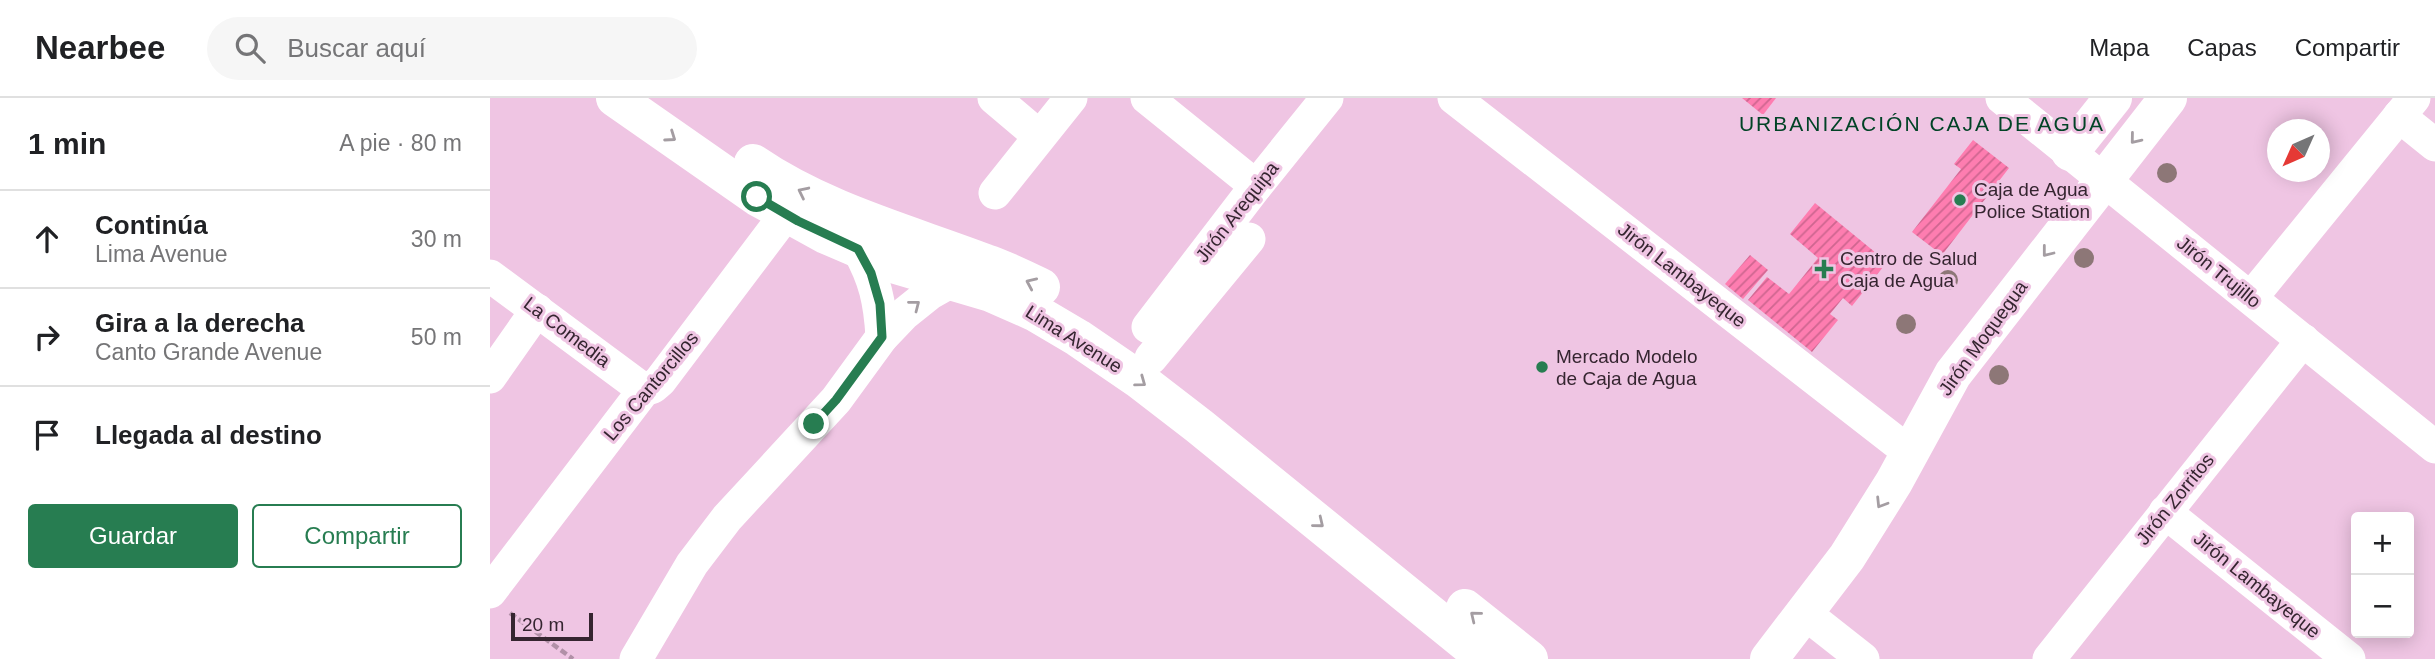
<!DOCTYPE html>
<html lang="es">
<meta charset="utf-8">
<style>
:root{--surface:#fff;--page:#f6f6f6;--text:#202124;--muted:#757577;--line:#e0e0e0;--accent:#277d51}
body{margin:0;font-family:Arial,sans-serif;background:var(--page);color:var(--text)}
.controls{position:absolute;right:21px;bottom:21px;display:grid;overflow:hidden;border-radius:7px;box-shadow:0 4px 18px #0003}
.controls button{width:63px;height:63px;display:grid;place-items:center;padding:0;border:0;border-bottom:2px solid var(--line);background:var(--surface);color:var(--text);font:35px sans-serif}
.compass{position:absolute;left:1777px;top:21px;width:63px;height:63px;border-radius:50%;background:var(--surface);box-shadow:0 4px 18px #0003;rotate:225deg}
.scale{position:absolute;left:21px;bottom:18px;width:82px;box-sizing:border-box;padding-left:7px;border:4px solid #352530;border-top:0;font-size:19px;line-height:24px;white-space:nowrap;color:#352530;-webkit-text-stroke:5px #efc5e3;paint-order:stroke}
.stop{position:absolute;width:21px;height:21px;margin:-16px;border:5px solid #277d51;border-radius:50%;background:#fff}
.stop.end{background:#277d51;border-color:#fff;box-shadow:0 2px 7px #0008}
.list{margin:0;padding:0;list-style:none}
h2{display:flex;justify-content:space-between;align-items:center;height:91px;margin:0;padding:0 28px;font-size:30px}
h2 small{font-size:23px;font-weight:400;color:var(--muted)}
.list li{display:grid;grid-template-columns:46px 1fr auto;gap:21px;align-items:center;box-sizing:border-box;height:98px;padding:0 28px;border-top:2px solid var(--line)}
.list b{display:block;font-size:26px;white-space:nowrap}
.list p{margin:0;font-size:23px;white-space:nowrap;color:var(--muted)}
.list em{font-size:23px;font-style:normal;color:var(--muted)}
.actions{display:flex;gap:14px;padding:21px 28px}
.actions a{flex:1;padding:16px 0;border:2px solid var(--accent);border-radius:7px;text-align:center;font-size:24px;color:var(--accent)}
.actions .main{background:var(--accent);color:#fff}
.icon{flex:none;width:38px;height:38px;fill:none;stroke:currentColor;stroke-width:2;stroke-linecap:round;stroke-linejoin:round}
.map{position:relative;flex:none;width:1945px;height:561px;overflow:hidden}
header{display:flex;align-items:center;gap:42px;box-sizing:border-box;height:98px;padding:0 35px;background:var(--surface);border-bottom:2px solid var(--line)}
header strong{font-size:33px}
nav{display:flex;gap:38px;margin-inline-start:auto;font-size:24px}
.search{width:490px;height:63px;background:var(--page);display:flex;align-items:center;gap:18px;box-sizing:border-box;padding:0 24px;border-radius:38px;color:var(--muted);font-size:26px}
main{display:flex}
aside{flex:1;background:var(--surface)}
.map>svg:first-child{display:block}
</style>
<header>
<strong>Nearbee</strong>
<div class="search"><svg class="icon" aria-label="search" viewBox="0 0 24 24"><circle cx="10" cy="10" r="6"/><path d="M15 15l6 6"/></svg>Buscar aquí</div>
<nav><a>Mapa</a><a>Capas</a><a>Compartir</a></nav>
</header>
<main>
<aside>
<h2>1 min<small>A pie · 80 m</small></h2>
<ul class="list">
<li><svg class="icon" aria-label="ahead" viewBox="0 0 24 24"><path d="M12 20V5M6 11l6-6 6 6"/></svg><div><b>Continúa</b><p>Lima Avenue</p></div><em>30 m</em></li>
<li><svg class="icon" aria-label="right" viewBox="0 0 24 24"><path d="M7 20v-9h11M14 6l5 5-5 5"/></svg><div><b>Gira a la derecha</b><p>Canto Grande Avenue</p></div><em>50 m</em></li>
<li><svg class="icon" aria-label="arrive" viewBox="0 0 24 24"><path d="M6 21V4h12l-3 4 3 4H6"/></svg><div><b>Llegada al destino</b></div></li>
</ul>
<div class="actions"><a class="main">Guardar</a><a>Compartir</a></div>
</aside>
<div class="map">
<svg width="1945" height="561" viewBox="0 0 1945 561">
<defs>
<pattern id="building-hatch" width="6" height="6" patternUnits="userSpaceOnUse" patternTransform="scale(1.75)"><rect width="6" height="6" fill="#fe7db0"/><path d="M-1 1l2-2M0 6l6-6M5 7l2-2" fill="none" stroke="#ce6690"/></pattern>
</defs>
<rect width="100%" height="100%" fill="#efc5e3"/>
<g fill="url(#building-hatch)">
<polygon points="1252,0 1286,0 1273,17"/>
<polygon points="1483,42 1519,70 1452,157 1422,134 1471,71 1464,66"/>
<polygon points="1325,105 1397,164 1362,208 1353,200 1340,216 1348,222 1322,254 1258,202 1277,179 1299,196 1328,160 1300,136"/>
<polygon points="1260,157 1278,172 1253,201 1235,186"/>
</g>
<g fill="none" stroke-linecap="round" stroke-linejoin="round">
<polyline stroke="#b190a7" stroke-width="4.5" stroke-dasharray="7 3.5" stroke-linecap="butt" points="20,515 83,561"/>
<g stroke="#fff" stroke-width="33">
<polyline points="504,0 549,38"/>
<polyline points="657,0 766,88"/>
<polyline points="964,0 1419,354"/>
<polyline points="1512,0 1945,349"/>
<polyline points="1909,18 1945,47"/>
<polyline points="505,95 581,0"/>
<path d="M 371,138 L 368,151 C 385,181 390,204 392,239"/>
<polyline points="0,178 154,292"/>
<polyline points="1761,200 1924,0"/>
<polyline points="658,229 766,88 837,0"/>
<polyline points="661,260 759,141"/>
<polyline points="0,279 47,212"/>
<polyline points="1675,414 1859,561"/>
<polyline points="0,494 154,292 163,289 170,283 296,116"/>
<polyline points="1326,524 1373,561"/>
<polyline points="146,561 202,466 237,420 346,302 392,239 414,216 439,196 462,183"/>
<polyline points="1559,561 1813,242"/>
</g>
<g stroke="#fff" stroke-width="38">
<polyline points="125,0 267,99 336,137 406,167 501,195 544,214 588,240 648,281 709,328 996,561"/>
<polyline points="1580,54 1623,0"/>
<path d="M 263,65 C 333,113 417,135 496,165 C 515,171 533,181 551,189"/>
<polyline points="975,510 1039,561"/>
<polyline points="1279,561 1357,459 1404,384 1463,276 1678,0"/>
</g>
</g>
<g fill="#8d7777">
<circle cx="1677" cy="75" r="10"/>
<circle cx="1594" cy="160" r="10"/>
<circle cx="1458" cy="182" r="10"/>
<circle cx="1416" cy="226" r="10"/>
<circle cx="1509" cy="277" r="10"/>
</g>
<defs><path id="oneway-chevron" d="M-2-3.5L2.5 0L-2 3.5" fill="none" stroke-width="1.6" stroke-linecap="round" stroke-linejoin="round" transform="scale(1.75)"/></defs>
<g stroke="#a49da2">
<use href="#oneway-chevron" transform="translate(181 39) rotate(35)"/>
<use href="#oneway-chevron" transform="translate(1645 41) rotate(129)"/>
<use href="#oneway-chevron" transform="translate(313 94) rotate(-154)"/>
<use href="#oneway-chevron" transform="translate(1557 154) rotate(128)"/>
<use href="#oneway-chevron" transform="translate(541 185) rotate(-156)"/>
<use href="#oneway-chevron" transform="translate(425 207) rotate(-38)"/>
<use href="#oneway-chevron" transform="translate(651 284) rotate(36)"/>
<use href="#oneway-chevron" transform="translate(1391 405) rotate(122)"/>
<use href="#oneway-chevron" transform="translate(829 425) rotate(39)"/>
<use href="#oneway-chevron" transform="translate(985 518) rotate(-141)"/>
</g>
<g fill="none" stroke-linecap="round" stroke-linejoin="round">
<polyline stroke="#277d51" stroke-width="9" points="267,99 308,123 368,151 381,175 390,206 392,239 346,302 324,326"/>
</g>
<g fill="#277d51" stroke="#efc5e3" stroke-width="2.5">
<circle cx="1470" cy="102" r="7"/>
<path d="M1330.5 160.5h7v7h7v7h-7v7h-7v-7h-7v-7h7z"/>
<circle cx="1052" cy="269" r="7"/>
</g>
<g text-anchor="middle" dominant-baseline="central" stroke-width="6" stroke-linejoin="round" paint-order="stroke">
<g font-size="19" fill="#352530" stroke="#efc5e3" text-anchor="start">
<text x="1484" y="91">Caja de Agua<tspan x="1484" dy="22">Police Station</tspan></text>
<text x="1350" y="160">Centro de Salud<tspan x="1350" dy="22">Caja de Agua</tspan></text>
<text x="1066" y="258">Mercado Modelo<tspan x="1066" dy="22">de Caja de Agua</tspan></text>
</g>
<g font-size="19" fill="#352530" stroke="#efc5e3">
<text transform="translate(747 114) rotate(-52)">Jirón Arequipa</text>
<text transform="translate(1729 174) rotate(39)">Jirón Trujillo</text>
<text transform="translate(1192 177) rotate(38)">Jirón Lambayeque</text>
<text transform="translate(77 234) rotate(37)">La Comedia</text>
<text transform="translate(1493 240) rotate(-54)">Jirón Moquegua</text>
<text transform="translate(584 241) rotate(32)">Lima Avenue</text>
<text transform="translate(161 288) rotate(-50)">Los Cantorcillos</text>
<text transform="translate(1685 401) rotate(-51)">Jirón Zorritos</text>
<text transform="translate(1767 487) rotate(39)">Jirón Lambayeque</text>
</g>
<g font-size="21" letter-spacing="2" fill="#014326" stroke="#efc5e3">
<text x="1432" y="25">URBANIZACIÓN CAJA DE AGUA</text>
</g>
</g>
</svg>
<div class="controls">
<button>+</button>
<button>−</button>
</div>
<svg class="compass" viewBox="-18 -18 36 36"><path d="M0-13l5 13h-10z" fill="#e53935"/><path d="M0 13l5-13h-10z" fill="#757577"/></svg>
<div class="scale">20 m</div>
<div class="stop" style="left:267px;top:99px"></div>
<div class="stop end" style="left:324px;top:326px"></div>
</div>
</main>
